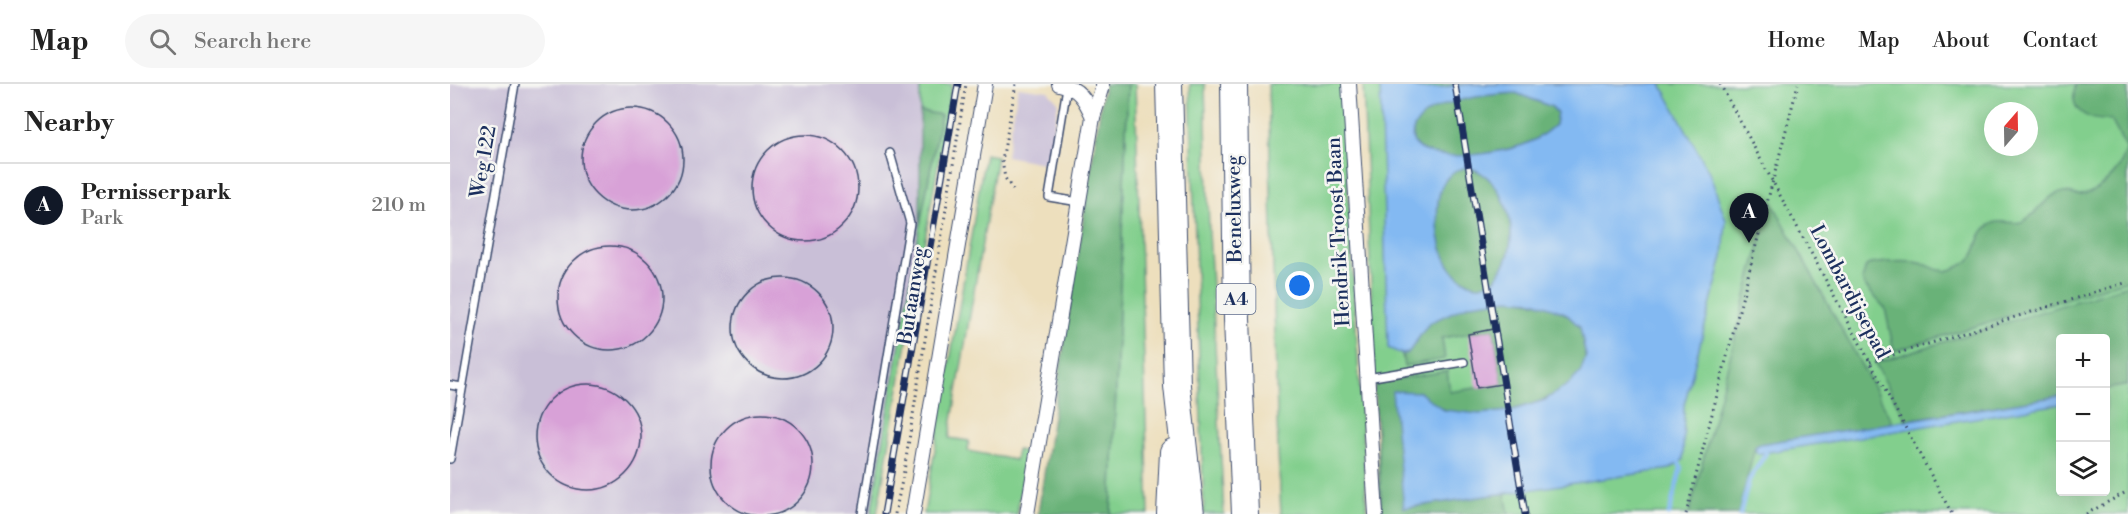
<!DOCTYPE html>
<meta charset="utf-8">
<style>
:root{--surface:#fff;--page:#f6f6f6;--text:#222;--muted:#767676;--line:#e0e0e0;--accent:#111827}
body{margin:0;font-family:"Libre Bodoni",serif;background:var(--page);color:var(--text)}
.controls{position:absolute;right:18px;bottom:18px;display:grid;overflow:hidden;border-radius:6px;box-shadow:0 6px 24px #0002}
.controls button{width:54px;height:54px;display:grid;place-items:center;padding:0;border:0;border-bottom:2px solid var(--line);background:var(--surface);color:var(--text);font:30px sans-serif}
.compass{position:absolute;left:1534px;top:18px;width:54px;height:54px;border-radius:50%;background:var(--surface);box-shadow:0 6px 24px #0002;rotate:20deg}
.you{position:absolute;left:850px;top:202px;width:21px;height:21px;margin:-15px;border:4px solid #fff;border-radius:50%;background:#1a73e8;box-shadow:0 0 0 9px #1a73e833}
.badge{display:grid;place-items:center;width:39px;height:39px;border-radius:50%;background:var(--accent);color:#fff;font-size:20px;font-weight:700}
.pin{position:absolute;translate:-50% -50px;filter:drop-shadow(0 2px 3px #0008)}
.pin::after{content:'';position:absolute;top:32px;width:21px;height:18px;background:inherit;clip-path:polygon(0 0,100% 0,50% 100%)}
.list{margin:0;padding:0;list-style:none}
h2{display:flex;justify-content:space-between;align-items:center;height:78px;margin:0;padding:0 24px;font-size:26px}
h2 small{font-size:20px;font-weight:400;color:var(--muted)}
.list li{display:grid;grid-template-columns:39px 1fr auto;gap:18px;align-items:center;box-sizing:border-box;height:84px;padding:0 24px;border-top:2px solid var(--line)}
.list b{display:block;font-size:22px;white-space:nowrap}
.list p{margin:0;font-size:20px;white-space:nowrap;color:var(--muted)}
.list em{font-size:20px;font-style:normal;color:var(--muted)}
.icon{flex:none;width:33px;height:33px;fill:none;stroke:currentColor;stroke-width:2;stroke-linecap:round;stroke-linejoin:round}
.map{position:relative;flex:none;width:1678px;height:430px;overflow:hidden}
header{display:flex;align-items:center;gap:36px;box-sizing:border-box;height:84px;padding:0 30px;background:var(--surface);border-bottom:2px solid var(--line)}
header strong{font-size:28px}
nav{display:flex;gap:33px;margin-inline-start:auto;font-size:21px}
.search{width:420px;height:54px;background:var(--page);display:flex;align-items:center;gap:15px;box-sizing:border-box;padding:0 21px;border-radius:33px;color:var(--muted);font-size:22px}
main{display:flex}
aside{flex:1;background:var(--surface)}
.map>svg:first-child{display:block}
</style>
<header>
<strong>Map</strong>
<div class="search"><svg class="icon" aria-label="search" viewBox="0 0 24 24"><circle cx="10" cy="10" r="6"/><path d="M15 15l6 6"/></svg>Search here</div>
<nav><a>Home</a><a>Map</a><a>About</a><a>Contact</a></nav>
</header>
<main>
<aside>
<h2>Nearby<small></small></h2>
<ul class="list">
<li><span class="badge">A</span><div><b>Pernisserpark</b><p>Park</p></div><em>210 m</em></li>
</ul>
</aside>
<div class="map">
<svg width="1678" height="430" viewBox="0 0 1678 430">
<rect width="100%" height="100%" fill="#f6f6f2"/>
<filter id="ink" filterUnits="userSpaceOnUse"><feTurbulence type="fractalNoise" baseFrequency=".0167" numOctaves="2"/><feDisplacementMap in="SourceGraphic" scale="12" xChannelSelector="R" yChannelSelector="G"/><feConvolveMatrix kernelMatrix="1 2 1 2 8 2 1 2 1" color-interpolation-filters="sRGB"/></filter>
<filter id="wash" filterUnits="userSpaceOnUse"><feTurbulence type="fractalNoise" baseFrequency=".008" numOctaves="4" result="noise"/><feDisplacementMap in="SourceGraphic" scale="24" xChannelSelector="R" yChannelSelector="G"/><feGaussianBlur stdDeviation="1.35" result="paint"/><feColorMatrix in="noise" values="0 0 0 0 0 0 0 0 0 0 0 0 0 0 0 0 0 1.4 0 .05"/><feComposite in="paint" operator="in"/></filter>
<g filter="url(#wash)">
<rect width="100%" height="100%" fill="#eddfbd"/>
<g fill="#c9bfd7">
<polygon points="0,0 470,0 470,140 421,430 0,430"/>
<polygon points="568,3 598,7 608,18 598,80 556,72"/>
</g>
<g fill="#82cf8d" stroke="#4e7f76" stroke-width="1.5" fill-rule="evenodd">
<polygon points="470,0 502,0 427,430 421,430 470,140 491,31 470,27"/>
<polygon points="678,0 685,0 699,430 661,430"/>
<polygon points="740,0 755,0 759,147 774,430 754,430"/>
<polygon points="818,0 892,0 917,430 831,430 828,367"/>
<path d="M 913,0 L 1678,0 L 1678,430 L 930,430 ZM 1543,27 L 1579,27 L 1579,63 L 1543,63 ZM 1610,255 L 1656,255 L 1656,408 L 1610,408 Z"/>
<polygon points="535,70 547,72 499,354 519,357 518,367 565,376 567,366 577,368 567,430 474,430"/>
</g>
<g fill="#69b278" stroke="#42706b" stroke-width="1.5">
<polygon points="654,0 678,0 661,430 588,430"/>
<path d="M 1626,0 L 1678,0 L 1678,196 L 1444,267 L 1435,224 L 1414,201 L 1412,196 L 1416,182 L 1420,180 C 1435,178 1455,176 1470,179 C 1480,181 1489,189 1500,186 C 1537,175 1520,154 1540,141 C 1550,134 1560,141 1571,138 C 1585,133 1593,116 1606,110 C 1614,106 1621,111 1629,111 C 1642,112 1662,94 1669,83 C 1672,78 1674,72 1677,66 L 1661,36 C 1637,37 1617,27 1626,0 Z"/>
<path d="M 1066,9 L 1102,23 L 1107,29 L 1105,41 C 1097,48 1088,55 1078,59 C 1055,69 984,81 966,61 C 961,56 962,50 964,44 C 977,15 1038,10 1066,9 Z"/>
<polygon points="470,27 491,31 470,140"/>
<path d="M 1017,83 C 1056,91 1073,153 1052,185 C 1050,188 1047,194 1044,196 C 1040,199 1031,201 1026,202 C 1016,198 1006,192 1000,183 C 987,165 981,112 997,94 C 1002,87 1010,85 1017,83 Z"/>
<polygon points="1321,116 1443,339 1310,360 1305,363 1288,430 1239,430"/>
<polygon points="1678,201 1678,301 1656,305 1656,255 1610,255 1610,312 1456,336 1425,279"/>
<path d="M 1058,215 C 1082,217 1103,219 1122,235 C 1125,238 1129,241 1131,245 C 1132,249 1133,254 1133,259 C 1136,269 1137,279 1130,289 C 1107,322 1032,338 995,326 C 986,323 976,314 969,308 L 954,424 L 1055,409 L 1059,430 L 932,430 L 924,304 L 930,298 L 997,287 L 1000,308 L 1052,300 L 1043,245 L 992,254 L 995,275 L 954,282 L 952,270 L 958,269 L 979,239 L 1020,220 Z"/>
</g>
<g fill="#83b9f2" stroke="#4f74a8" stroke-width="1.5" fill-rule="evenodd">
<path d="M 930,0 L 959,0 L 965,4 L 975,5 L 1020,0 L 1211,0 L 1259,88 L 1276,136 L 1273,173 L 1234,321 L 1233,376 L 1220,385 L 954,424 L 942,307 L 969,308 L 994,326 L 1029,330 L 1060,327 L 1095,316 L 1120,299 L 1130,289 L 1136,273 L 1130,243 L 1115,229 L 1084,217 L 1058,215 L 1020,220 L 979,239 L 958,269 L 952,270 L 938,264 ZM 1066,9 L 1102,23 L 1107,29 L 1105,41 C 1097,48 1088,55 1078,59 C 1055,69 984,81 966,61 C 961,56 962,49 964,44 C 977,16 1038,10 1066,9 ZM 1017,83 C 1056,91 1073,153 1052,185 C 1050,188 1047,194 1044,196 C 1040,199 1031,201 1026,202 C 1016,198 1006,192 1000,183 C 987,165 981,112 997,94 C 1002,87 1010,85 1017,83 Z"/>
<polygon points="1610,312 1610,320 1307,370 1305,363 1310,360"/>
</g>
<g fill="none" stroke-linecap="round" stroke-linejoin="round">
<g stroke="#83b9f2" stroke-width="4.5">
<polyline points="1219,430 1231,384 1229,379"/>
<polyline points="1290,430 1299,396 1316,369"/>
</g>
</g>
<g id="blocks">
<g fill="#d8a1d7">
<circle cx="182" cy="75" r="51"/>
<circle cx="355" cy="104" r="53"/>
<circle cx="160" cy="214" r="52"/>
<circle cx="333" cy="244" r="50"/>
<polygon points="1043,245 1052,300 1027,304 1018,250"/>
<circle cx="138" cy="353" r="53"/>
<circle cx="312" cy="381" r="51"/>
</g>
</g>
</g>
<g filter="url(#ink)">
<use href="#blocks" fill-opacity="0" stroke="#3a496c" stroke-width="1.5"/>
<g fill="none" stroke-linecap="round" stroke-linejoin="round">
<defs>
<g id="lane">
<polyline points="617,3 599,113 629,118"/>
<polyline points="917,294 1014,278"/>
<polyline points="0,301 12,303"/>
<polyline points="0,375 65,0"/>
<polyline points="412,430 460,139 440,69"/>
</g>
<g id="street">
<path d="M 609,0 C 629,4 635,15 643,33"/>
<polyline points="899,0 926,430"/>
<polyline points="463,430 535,0"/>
<polyline points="577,430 643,33 652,5 652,0"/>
</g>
<g id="highway">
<polyline points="719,0 727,302 741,430"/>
<polyline points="784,0 787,235 795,430"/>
<polyline points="720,430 723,368"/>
</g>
</defs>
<use href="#lane" stroke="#3a496c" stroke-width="10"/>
<use href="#street" stroke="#3a496c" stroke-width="16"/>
<use href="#highway" stroke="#3a496c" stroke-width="28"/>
<g stroke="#3a496c" stroke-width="3" stroke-dasharray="1.5 4.5" stroke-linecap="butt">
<polyline points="1270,0 1502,430"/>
<polyline points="563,106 555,94 552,77 566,0"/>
<polyline points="1420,278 1678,198"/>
<polyline points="445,430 454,387 516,0"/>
<polyline points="1236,430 1348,0"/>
<polyline points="1636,430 1678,407"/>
</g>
<use href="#lane" stroke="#fff" stroke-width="7"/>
<use href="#street" stroke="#fff" stroke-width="14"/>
<use href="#highway" stroke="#fff" stroke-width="26"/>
<defs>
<g id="rail">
<polyline points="1005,0 1075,430"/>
<polyline points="434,430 508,0"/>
</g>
</defs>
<use href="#rail" stroke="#1b2f5e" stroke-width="7"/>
<use href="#rail" stroke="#f6f6f2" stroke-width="4.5" stroke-dasharray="14" stroke-linecap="butt"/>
</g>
</g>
<g text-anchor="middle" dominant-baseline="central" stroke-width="5" stroke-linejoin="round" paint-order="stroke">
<rect fill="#f6f6f2" stroke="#5d6b8a" stroke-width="1.5" x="766.5" y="200" width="39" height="30" rx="4.5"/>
<g font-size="18" font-weight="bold" fill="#1b2f5e">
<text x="786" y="215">A4</text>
</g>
<g font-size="20" fill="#1b2f5e" stroke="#f6f6f2">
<text transform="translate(34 78) rotate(-80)">Weg 122</text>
<text transform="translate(785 125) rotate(-91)">Beneluxweg</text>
<text transform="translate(889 148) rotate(-93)">Hendrik Troost Baan</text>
<text transform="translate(1399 208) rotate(62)">Lombardijsepad</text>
<text transform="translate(463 212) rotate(-81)">Butaanweg</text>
</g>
</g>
</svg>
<div class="controls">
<button>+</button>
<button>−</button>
<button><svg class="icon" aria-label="layers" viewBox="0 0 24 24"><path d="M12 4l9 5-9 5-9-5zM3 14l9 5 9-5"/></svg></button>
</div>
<svg class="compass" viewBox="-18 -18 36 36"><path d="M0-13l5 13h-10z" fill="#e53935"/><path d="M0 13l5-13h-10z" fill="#767676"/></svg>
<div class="you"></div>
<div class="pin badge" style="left:1299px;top:159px">A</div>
</div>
</main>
